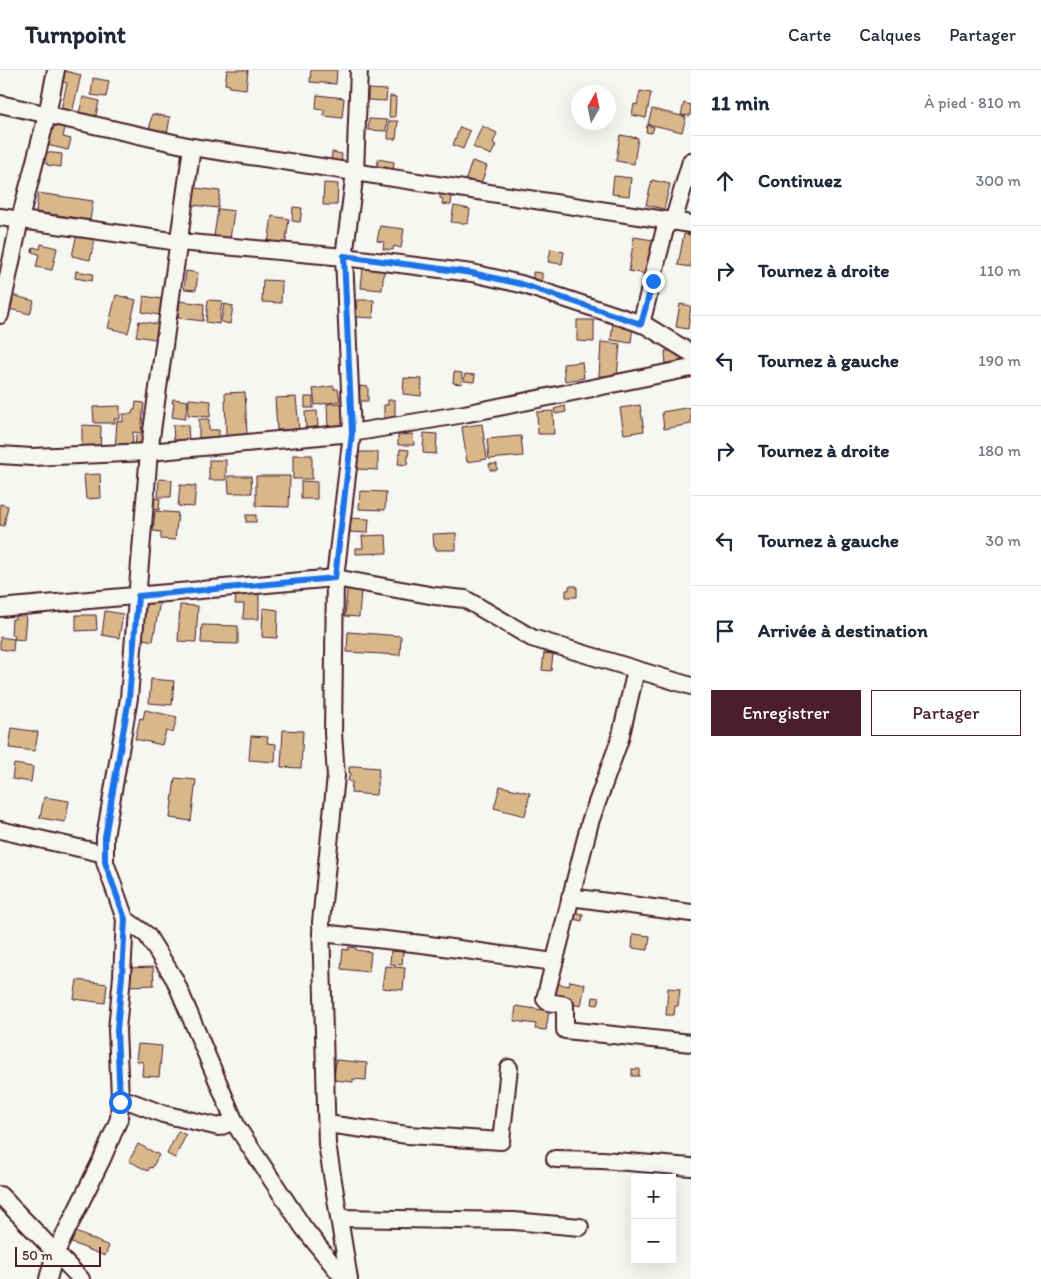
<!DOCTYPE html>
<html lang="fr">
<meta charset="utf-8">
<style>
:root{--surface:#fff;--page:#f2f2f3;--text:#1f2937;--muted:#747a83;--line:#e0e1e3;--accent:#4a1f2b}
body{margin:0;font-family:Itim,sans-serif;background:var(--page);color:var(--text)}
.controls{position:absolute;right:15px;bottom:15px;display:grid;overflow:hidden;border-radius:0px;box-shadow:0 5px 20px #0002}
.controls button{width:45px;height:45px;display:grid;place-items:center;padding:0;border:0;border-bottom:1px solid var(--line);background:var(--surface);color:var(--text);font:25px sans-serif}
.compass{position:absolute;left:571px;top:15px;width:45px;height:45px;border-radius:50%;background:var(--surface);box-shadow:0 5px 20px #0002;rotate:9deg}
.scale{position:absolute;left:15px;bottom:12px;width:86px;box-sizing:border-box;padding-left:5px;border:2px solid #4a1f2b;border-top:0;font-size:14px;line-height:18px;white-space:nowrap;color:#4a1f2b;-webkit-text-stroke:4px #f6f6f2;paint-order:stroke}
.stop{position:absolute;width:15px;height:15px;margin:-11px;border:4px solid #1a73e8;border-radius:50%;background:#fff}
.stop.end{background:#1a73e8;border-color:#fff;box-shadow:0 1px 5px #0008}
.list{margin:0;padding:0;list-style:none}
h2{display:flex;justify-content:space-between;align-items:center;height:65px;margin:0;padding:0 20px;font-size:21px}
h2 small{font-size:16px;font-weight:400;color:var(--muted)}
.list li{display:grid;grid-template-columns:32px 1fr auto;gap:15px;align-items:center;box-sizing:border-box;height:90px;padding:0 20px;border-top:1px solid var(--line)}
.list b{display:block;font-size:19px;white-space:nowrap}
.list em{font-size:16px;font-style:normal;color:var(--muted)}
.actions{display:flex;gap:10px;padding:15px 20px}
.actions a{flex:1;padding:11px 0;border:1px solid var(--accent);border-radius:0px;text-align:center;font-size:18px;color:var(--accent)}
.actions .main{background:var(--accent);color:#fff}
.icon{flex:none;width:28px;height:28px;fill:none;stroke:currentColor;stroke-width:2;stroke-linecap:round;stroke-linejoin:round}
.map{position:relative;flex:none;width:691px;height:1209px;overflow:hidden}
header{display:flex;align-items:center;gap:30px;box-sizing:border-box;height:70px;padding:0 25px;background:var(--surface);border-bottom:1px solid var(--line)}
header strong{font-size:24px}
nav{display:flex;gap:28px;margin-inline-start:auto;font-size:18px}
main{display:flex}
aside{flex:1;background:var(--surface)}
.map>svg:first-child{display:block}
</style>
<header>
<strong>Turnpoint</strong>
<nav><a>Carte</a><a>Calques</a><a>Partager</a></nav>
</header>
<main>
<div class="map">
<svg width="691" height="1209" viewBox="0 0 691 1209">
<rect width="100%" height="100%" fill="#f6f6f2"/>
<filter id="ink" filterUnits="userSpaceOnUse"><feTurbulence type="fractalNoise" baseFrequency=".02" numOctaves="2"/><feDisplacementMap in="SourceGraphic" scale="10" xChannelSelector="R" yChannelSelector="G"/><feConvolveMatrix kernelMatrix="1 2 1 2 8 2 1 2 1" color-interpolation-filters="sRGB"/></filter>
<g filter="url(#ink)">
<g fill="#d8b88b" stroke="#4a1f2b">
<polygon points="227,0 248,0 246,19 229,17 230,15 225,14"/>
<polygon points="311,0 337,0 336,14 310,12"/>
<polygon points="65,1 81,5 72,43 61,40 67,13 62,12"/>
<polygon points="93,8 109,11 106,27 91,25"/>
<polygon points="368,19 387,20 386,31 368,30"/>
<polygon points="640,21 651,23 646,48 632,45 634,34 637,35"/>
<polygon points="317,25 344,28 342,48 324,46 324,40 316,39"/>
<polygon points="390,26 396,27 395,47 389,47"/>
<polygon points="83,27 99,31 95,50 78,47"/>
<polygon points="684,33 691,35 690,46 681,45"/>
<polygon points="652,39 686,47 682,62 648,54"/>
<polygon points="152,44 170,47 167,65 149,62"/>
<polygon points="369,49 387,50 386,61 368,60"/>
<polygon points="389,51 398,51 396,69 388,69"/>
<polygon points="52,55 65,58 63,67 71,69 68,80 47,75"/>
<polygon points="647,55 654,57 652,63 646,62"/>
<polygon points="482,56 497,63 493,73 496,75 491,85 473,77"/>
<polygon points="460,57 470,61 463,79 453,75"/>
<polygon points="620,65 638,68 634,94 616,91"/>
<polygon points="44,82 62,84 61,97 47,95 47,93 43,92"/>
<polygon points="332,82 342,84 341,95 331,93"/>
<polygon points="378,89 394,92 393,102 385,101 385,97 377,96"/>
<polygon points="472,91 487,96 481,114 466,109"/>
<polygon points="614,106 631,108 629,126 612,124"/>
<polygon points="652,110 670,114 664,139 646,135"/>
<polygon points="324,113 338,114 337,135 323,135"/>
<polygon points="195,118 220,121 218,138 193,135"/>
<polygon points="38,123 93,131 90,150 83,149 82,154 77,153 77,148 36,142"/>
<polygon points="440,124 452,125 451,135 442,134 443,129 440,128"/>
<polygon points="454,136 470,139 468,154 451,152"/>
<polygon points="293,137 302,138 300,152 292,151"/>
<polygon points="218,139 234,141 229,176 213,173"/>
<polygon points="272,146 289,149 285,177 268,174"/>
<polygon points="380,156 404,159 401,178 394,176 393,180 383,179 384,172 377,171"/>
<polygon points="77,164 95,168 90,190 72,186"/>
<polygon points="684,164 691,165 691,197 678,195"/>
<polygon points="634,167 653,170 647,204 629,201"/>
<polygon points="41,174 57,178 52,200 36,197 39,184 32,182 33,177 40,179"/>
<polygon points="551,179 564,182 562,194 548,192"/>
<polygon points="363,198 384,200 382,220 361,218"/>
<polygon points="76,201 93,204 92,211 75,208"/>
<polygon points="186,201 198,203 196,220 184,219"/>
<polygon points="533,202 542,203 542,211 533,211"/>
<polygon points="263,210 282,211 281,233 262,232"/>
<polygon points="8,224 34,231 30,244 5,238"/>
<polygon points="116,225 136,230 128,263 108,258"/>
<polygon points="144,226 167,230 165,246 142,242"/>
<polygon points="208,230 222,231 219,254 206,252"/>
<polygon points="357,230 374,230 373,248 356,247"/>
<polygon points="180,231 204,234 203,251 178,248"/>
<polygon points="224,234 233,236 230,254 221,252"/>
<polygon points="680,234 691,236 688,259 676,257"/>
<polygon points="577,250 594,250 594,272 577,271"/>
<polygon points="139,251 163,255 161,270 136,266"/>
<polygon points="613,253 633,255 631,273 611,270"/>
<polygon points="601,272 620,274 617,307 599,306"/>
<polygon points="684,280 685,296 666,297 665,281"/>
<polygon points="582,292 584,308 565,311 563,294"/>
<polygon points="454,302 462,303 462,314 453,313"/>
<polygon points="465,304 475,305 474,312 464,311"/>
<polygon points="404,308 422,309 421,326 403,324"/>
<polygon points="334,316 334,319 338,319 340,331 315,335 313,319"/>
<polygon points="360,316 368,317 368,331 359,331"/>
<polygon points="245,322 247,365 226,366 225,323"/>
<polygon points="296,327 299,359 277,360 275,328"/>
<rect x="305" y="327" width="8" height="11"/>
<polygon points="173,329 188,331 185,349 172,347 174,333 172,333"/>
<polygon points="189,329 211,331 210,347 188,345"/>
<polygon points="388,330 395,330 395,348 384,348 384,335 388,335"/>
<polygon points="136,332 144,333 141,363 133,362 132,380 115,379 117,351 123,352 123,344 132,344 133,340 135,340"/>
<polygon points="344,333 345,356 328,357 327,334"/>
<polygon points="640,335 644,361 624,364 620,338"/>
<polygon points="120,336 120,349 114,349 115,353 94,353 93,337"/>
<polygon points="565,336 566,342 556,344 554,339"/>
<polygon points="691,337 691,354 664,359 662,342"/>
<polygon points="317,341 318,357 306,358 305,342"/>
<polygon points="553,341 554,364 538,364 537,342"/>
<polygon points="199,349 209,349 209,360 219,360 219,370 202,370 202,368 199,368"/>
<polygon points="482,354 487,389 467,392 462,357"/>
<polygon points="82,355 101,356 100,382 82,381"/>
<polygon points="173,355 188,355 189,372 174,372"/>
<polygon points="424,363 437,364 436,384 423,383"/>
<polygon points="413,364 414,375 398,375 398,365"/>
<polygon points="136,365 150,366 149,380 135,379"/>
<polygon points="521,366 523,386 489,389 487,369"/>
<polygon points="400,379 409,380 407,395 398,394"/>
<polygon points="356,382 378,382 378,400 356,399"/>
<rect x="293" y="385" width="19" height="24"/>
<rect x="209" y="390" width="17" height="20"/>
<polygon points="489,394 497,394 497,400 490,400"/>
<polygon points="100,404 101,428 86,429 84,405"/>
<polygon points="228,406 251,406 252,423 229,423"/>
<polygon points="256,406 290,406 289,437 256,436"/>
<polygon points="159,409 172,410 171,427 158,427"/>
<polygon points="301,411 317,412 317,429 301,429"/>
<polygon points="180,415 196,416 194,437 178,436"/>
<polygon points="360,421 386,422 385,440 359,439"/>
<polygon points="153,428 160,429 159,440 152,439"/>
<polygon points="0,434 8,436 4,456 0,455"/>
<polygon points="155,441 178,443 175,470 161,469 161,462 153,461"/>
<rect x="246" y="445" width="10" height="7"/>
<polygon points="349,448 369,449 368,463 348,462"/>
<polygon points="456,463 456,480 436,480 436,477 434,477 433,464"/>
<polygon points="386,465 387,483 356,484 356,478 363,478 362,466"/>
<polygon points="569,516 577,516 577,527 566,527 566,520 569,520"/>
<polygon points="347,519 361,520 359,547 345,546"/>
<polygon points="236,524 259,524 259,549 243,549 244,534 235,534"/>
<polygon points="146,528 160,531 153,571 138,568"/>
<polygon points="180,535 198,536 196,572 178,571"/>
<polygon points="263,538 278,540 277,568 262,567"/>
<polygon points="105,541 123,544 119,568 102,565"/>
<polygon points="15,545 26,546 24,570 14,569 15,565 11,565 12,549 15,549"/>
<polygon points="76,545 96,545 97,560 76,561"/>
<polygon points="202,555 238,556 238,574 201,573"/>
<polygon points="348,562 401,566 400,585 347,582"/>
<polygon points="0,567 14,569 13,581 0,579"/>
<polygon points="544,583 553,584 551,601 542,600"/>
<polygon points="151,609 174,611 172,635 149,633"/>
<polygon points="145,640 177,647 173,663 166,661 162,675 135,669 140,648 143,649"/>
<polygon points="12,658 38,662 35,681 9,678"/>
<polygon points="283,660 303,661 301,698 281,697"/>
<polygon points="251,666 268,667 267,673 276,674 275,692 249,690"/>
<polygon points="14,694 33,697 31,712 12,709"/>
<polygon points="354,696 379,698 376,725 351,723 352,712 348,711 349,705 351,706 351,703 349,703 349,697 354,697"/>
<polygon points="175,708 196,710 191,751 170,748"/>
<polygon points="500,716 530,723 525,746 494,738"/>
<polygon points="44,727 69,731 65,752 40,748"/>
<polygon points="573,842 583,844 582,851 572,849"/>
<polygon points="633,864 650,866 648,880 632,878"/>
<polygon points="349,877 356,878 356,880 371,882 369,902 341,899 343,879 348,880"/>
<polygon points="391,881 403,882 402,895 390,894"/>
<polygon points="385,896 405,898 403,920 382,918"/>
<polygon points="153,897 154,915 129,916 128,898"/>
<polygon points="77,910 107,914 105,933 74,929"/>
<polygon points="570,911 585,914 581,936 551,930 554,913 569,916"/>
<polygon points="668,918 680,919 678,936 675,936 674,945 666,945"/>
<polygon points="593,927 600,928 598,935 592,934"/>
<polygon points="516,936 549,941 546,960 535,959 536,954 514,951"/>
<polygon points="138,974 162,976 159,1007 142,1006 143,992 136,991"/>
<polygon points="336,990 367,993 366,1010 353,1009 353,1012 334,1010"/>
<rect x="632" y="999" width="7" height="7"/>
<polygon points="178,1061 186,1065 175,1088 167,1084"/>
<polygon points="138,1074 159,1085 152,1098 150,1097 148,1101 129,1091"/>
<polygon points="71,1160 109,1176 105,1186 67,1171"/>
</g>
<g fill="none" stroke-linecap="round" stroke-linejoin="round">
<defs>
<g id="minor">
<polyline points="0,34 192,77 691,154"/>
<polyline points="192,77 149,382 129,628 105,767 105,792 125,849 147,865 175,910 237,1057 303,1157 344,1209"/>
<polyline points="0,147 179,172 344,187 472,203 521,214 645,255 691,283"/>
<polyline points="673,152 691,91"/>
<polyline points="0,245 20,149 47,45 56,0"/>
<polyline points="641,254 667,151"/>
<polyline points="0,385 32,387 149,382 352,363 464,344 691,298"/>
<polyline points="0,538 335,508 435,526 465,529 532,568 691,616"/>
<polyline points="636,600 620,669 590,752 545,929 548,932 565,935 565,960 691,973"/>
<polyline points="0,760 105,784"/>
<polyline points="570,827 691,843"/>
<polyline points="321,863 422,874 554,892"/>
<polyline points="120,1032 129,1031 163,1044 219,1057 234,1051"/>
<polyline points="327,1054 408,1065 501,1071 509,998"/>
<polyline points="555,1089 602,1090 691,1097"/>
<polyline points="0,1125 81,1209"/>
<polyline points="339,1148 514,1151 580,1157"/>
<polyline points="48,1209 55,1184 102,1089 119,1049 120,1028 117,960 122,906 125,849"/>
<polyline points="349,1209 327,1074 321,852 336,706 333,663 335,508 352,363 344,187 355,102 359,0"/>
</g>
</defs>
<use href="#minor" stroke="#4a1f2b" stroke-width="20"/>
<use href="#minor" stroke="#f6f6f2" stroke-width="16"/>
</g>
</g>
<g fill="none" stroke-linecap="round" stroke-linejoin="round" filter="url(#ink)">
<polyline stroke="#1a73e8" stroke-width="6" points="120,1032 117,960 122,906 125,849 105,792 105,767 129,628 138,526 335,508 352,363 344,186 472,203 521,214 641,254 653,211"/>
</g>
</svg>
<div class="controls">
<button>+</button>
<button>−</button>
</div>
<svg class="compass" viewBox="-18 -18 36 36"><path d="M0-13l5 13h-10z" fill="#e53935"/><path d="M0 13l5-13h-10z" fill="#747a83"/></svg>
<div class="scale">50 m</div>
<div class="stop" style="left:120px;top:1032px"></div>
<div class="stop end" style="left:653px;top:211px"></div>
</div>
<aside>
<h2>11 min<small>À pied · 810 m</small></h2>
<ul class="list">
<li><svg class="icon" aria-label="ahead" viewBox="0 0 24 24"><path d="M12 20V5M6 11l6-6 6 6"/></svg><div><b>Continuez</b></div><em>300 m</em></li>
<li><svg class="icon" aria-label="right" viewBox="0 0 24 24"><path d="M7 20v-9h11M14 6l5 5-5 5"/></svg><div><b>Tournez à droite</b></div><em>110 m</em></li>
<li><svg class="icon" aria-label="left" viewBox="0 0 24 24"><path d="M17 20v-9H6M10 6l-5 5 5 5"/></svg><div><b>Tournez à gauche</b></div><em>190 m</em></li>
<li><svg class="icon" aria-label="right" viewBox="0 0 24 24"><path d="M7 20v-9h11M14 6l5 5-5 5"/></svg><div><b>Tournez à droite</b></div><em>180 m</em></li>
<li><svg class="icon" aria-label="left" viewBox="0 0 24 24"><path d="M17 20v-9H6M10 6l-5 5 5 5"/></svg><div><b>Tournez à gauche</b></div><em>30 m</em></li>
<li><svg class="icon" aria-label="arrive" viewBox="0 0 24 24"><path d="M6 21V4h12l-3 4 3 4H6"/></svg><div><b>Arrivée à destination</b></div></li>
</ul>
<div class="actions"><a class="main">Enregistrer</a><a>Partager</a></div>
</aside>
</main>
